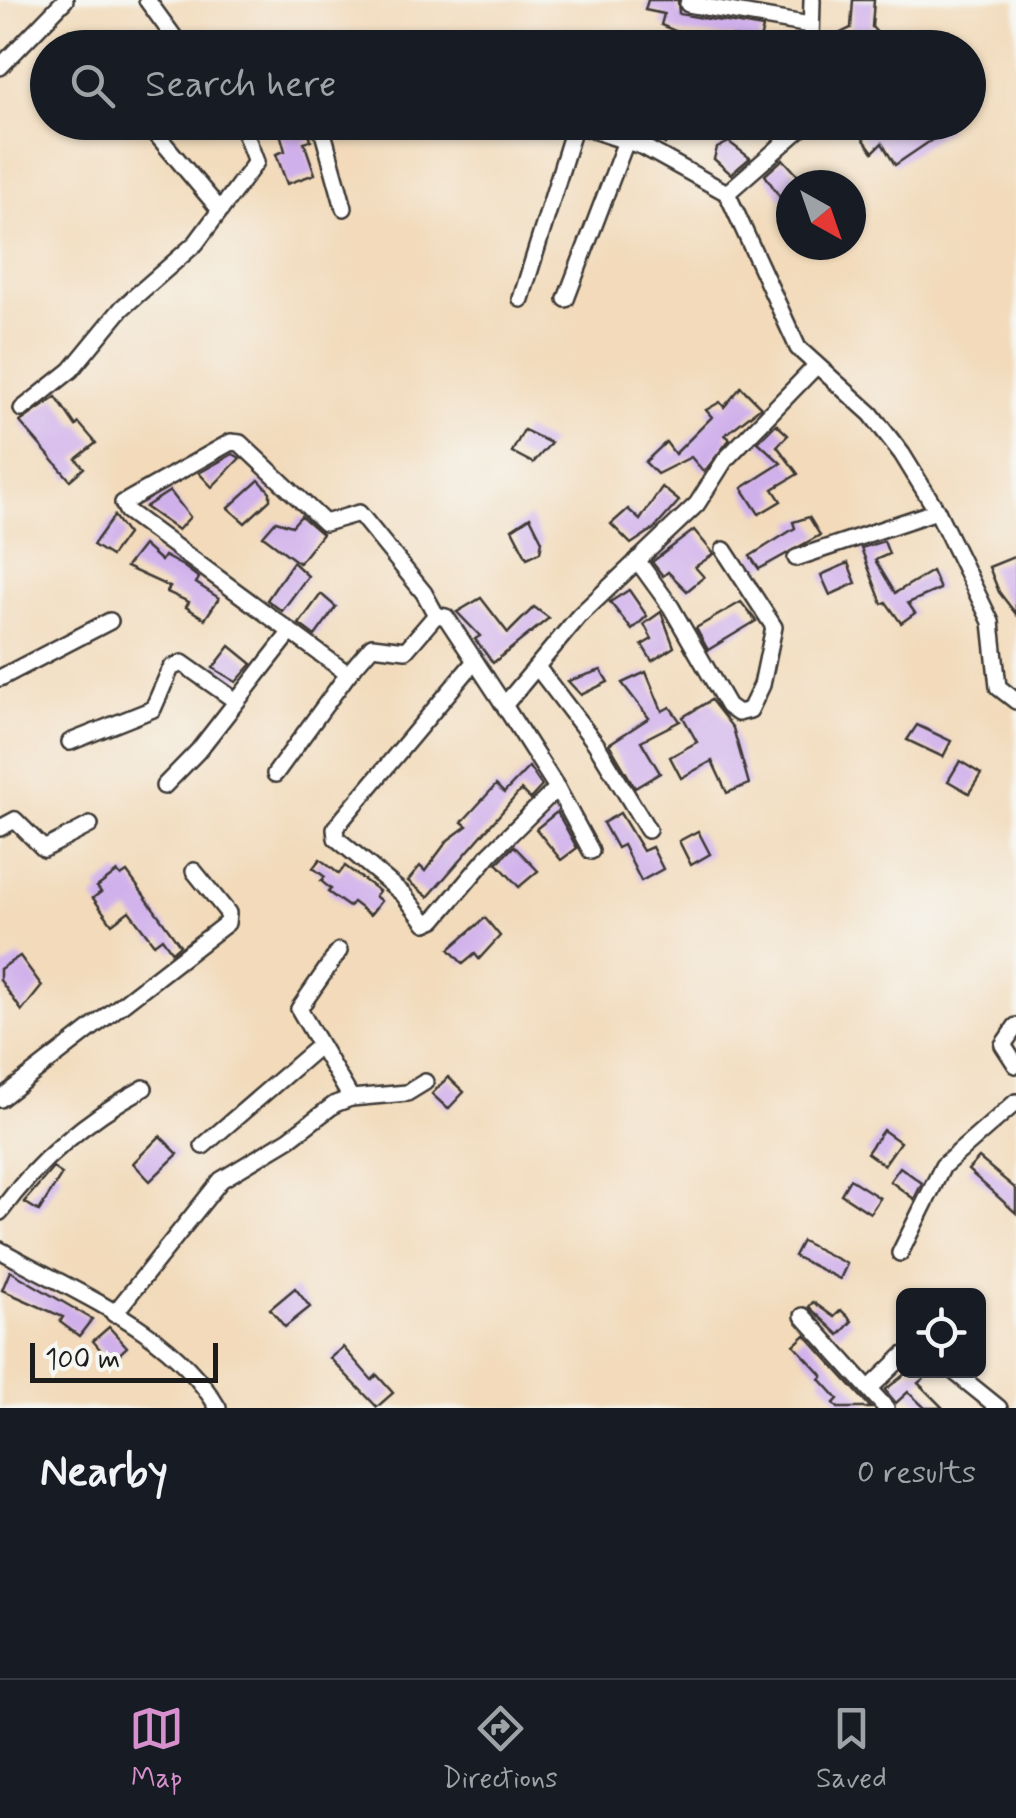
<!DOCTYPE html>
<style>
:root{--surface:#171b24;--page:#242831;--text:#f1f3f6;--muted:#9ea1a6;--line:#363941;--accent:#d690ce}
body{margin:0;font-family:Mynerve,sans-serif;background:var(--page);color:var(--text)}
.controls{position:absolute;right:30px;bottom:30px;display:grid;overflow:hidden;border-radius:15px;box-shadow:0 2px 8px #0004}
.controls button{width:90px;height:90px;display:grid;place-items:center;padding:0;border:0;border-bottom:2px solid var(--line);background:var(--surface);color:var(--text);font:50px sans-serif}
.compass{position:absolute;left:776px;top:170px;width:90px;height:90px;border-radius:50%;background:var(--surface);box-shadow:0 2px 8px #0004;rotate:140deg}
.scale{position:absolute;left:30px;bottom:25px;width:188px;box-sizing:border-box;padding-left:10px;border:5px solid #1c1c1c;border-top:0;font-size:28px;line-height:35px;white-space:nowrap;color:#1c1c1c;-webkit-text-stroke:8px #f6f6f2;paint-order:stroke}
.list{margin:0;padding:0;list-style:none}
h2{display:flex;justify-content:space-between;align-items:center;height:130px;margin:0;padding:0 40px;font-size:42px}
h2 small{font-size:32px;font-weight:400;color:var(--muted)}
.icon{flex:none;width:55px;height:55px;fill:none;stroke:currentColor;stroke-width:2;stroke-linecap:round;stroke-linejoin:round}
.map{position:relative;flex:none;width:1016px;height:1408px;overflow:hidden}
.search{position:absolute;background:var(--surface);box-shadow:0 2px 8px #0004;left:30px;right:30px;top:30px;height:110px;display:flex;align-items:center;gap:25px;box-sizing:border-box;padding:0 35px;border-radius:55px;color:var(--muted);font-size:38px}
.sheet{height:270px;background:var(--surface)}
nav{display:flex;justify-content:space-around;align-items:center;box-sizing:border-box;height:140px;border-top:2px solid var(--line);background:var(--surface);font-size:28px;color:var(--muted)}
nav a{display:grid;justify-items:center;gap:5px}
nav .on{color:var(--accent)}
.map>svg:first-child{display:block}
</style>
<div class="map">
<svg width="1016" height="1408" viewBox="0 0 1016 1408">
<rect width="100%" height="100%" fill="#f6f6f2"/>
<filter id="ink" filterUnits="userSpaceOnUse"><feTurbulence type="fractalNoise" baseFrequency=".01" numOctaves="2"/><feDisplacementMap in="SourceGraphic" scale="20" xChannelSelector="R" yChannelSelector="G"/><feConvolveMatrix kernelMatrix="1 2 1 2 8 2 1 2 1" color-interpolation-filters="sRGB"/></filter>
<filter id="wash" filterUnits="userSpaceOnUse"><feTurbulence type="fractalNoise" baseFrequency=".0048" numOctaves="4" result="noise"/><feDisplacementMap in="SourceGraphic" scale="40" xChannelSelector="R" yChannelSelector="G"/><feGaussianBlur stdDeviation="2.25" result="paint"/><feColorMatrix in="noise" values="0 0 0 0 0 0 0 0 0 0 0 0 0 0 0 0 0 1.4 0 .05"/><feComposite in="paint" operator="in"/></filter>
<g filter="url(#wash)">
<rect width="100%" height="100%" fill="#f2daba"/>
<g id="blocks">
<g fill="#d0b0eb">
<polygon points="648,0 678,0 679,14 763,28 758,47 734,44 735,37 682,34 661,25 664,14 645,10"/>
<polygon points="853,0 874,0 872,27 891,48 829,47 826,40 851,28"/>
<polygon points="277,122 306,122 311,140 304,142 315,174 287,184 276,154 285,151"/>
<polygon points="631,122 682,122 665,144"/>
<polygon points="851,122 885,122 897,135 915,122 943,122 948,129 895,165 882,143 873,152"/>
<polygon points="729,142 750,158 731,174 714,159 717,148"/>
<polygon points="783,159 801,179 781,199 765,175"/>
<polygon points="741,387 761,407 725,435 730,439 704,472 691,457 657,474 645,462 666,442 675,454 712,417 706,410 720,402 724,407"/>
<polygon points="56,397 76,426 79,423 96,443 76,459 84,468 70,480 20,422"/>
<polygon points="776,424 788,435 777,446 798,474 773,489 781,501 759,514 742,488 781,463 758,442"/>
<polygon points="524,430 551,443 533,463 512,452"/>
<polygon points="233,454 240,458 212,487 199,473"/>
<polygon points="259,480 270,492 270,500 245,523 228,508"/>
<polygon points="662,487 679,501 655,528 631,544 611,524 628,509 640,520"/>
<polygon points="170,491 190,517 178,530 145,507"/>
<polygon points="114,516 127,534 111,556 93,545"/>
<polygon points="301,516 322,534 299,563 263,536 276,521 292,526"/>
<polygon points="530,517 542,541 540,552 527,558 512,529"/>
<polygon points="809,517 820,535 759,569 750,556 795,528 793,522"/>
<polygon points="694,530 714,554 695,567 704,577 687,591 668,572 663,576 652,562"/>
<polygon points="884,541 889,554 875,560 895,593 932,571 940,589 908,603 915,613 901,623 886,602 882,604 861,548"/>
<polygon points="143,545 161,561 164,556 183,566 199,578 196,583 219,598 205,619 186,607 189,602 167,592 170,587 126,567"/>
<polygon points="1016,556 1016,614 999,592 989,567"/>
<polygon points="293,562 308,576 282,611 267,600"/>
<polygon points="848,563 856,583 830,595 821,575"/>
<polygon points="629,590 647,616 632,630 610,602"/>
<polygon points="321,594 336,607 315,636 299,624"/>
<polygon points="481,598 508,633 534,607 549,618 493,663 475,639 480,636 457,612"/>
<polygon points="741,602 756,621 708,650 696,628"/>
<polygon points="661,612 674,647 652,661 642,645 652,639 644,624"/>
<polygon points="230,646 252,664 236,682 213,668"/>
<polygon points="601,670 608,682 581,695 568,681"/>
<polygon points="646,672 662,711 670,707 680,721 641,741 660,773 635,788 609,744 649,718 622,683"/>
<polygon points="711,700 733,728 749,784 727,793 712,761 681,778 670,757 697,742 683,717"/>
<polygon points="917,725 951,741 943,757 907,740"/>
<polygon points="960,761 981,774 969,793 948,781"/>
<polygon points="529,767 542,786 530,799 521,790 428,897 408,881 420,866 425,871 448,840 467,826 462,822 496,785 504,793"/>
<polygon points="557,812 577,848 561,860 536,829"/>
<polygon points="620,813 643,851 652,847 663,869 641,881 623,845 617,848 603,823"/>
<polygon points="698,831 710,854 691,865 679,841"/>
<polygon points="514,846 538,871 519,887 497,863"/>
<polygon points="320,859 339,874 345,866 379,891 375,896 381,901 370,915 353,902 349,907 328,892 331,889 321,881 325,877 313,868"/>
<polygon points="117,872 121,876 127,872 180,945 172,952 162,938 154,944 129,911 112,924 93,898 101,892 97,887"/>
<polygon points="485,918 500,936 479,959 475,954 463,964 449,949"/>
<polygon points="20,956 42,986 22,1011 0,980 0,969"/>
<polygon points="448,1077 464,1092 448,1109 432,1094"/>
<polygon points="883,1130 900,1142 884,1165 867,1153"/>
<polygon points="160,1136 178,1154 150,1181 133,1163"/>
<polygon points="979,1158 1016,1189 1016,1213 968,1170"/>
<polygon points="900,1167 922,1183 914,1199 890,1181"/>
<polygon points="53,1168 62,1174 39,1211 24,1202"/>
<polygon points="850,1179 880,1198 870,1213 841,1194"/>
<polygon points="802,1241 847,1264 840,1279 794,1256"/>
<polygon points="10,1271 92,1319 79,1336 60,1322 63,1317 2,1290"/>
<polygon points="295,1288 310,1307 285,1327 270,1309"/>
<polygon points="813,1302 834,1317 841,1310 852,1321 839,1335 809,1307"/>
<polygon points="109,1327 127,1347 111,1362 93,1341"/>
<polygon points="805,1335 871,1408 838,1408 834,1403 838,1399 820,1379 823,1376 794,1345"/>
<polygon points="343,1347 372,1380 377,1375 393,1393 377,1407 330,1358"/>
<polygon points="910,1370 934,1370 918,1383 943,1408 925,1408 908,1392 896,1403 885,1390"/>
</g>
</g>
</g>
<g filter="url(#ink)">
<use href="#blocks" fill-opacity="0" stroke="#3c3834" stroke-width="2.5"/>
<g fill="none" stroke-linecap="round" stroke-linejoin="round">
<defs>
<g id="minor">
<polyline points="147,0 182,48"/>
<polyline points="812,0 811,40 818,48"/>
<polyline points="688,4 810,25"/>
<polyline points="902,48 904,46"/>
<polyline points="0,67 65,0"/>
<polyline points="146,122 220,210"/>
<polyline points="320,122 344,208"/>
<polyline points="568,122 644,147 727,193 798,348 871,414 902,454 937,511 991,622 998,687 1016,701"/>
<polyline points="727,193 808,122"/>
<polyline points="521,299 575,125"/>
<polyline points="566,299 626,141"/>
<polyline points="22,409 71,370 122,308 196,243 256,162 241,122"/>
<polyline points="796,558 937,511"/>
<polyline points="637,560 671,607 728,706 738,713 750,710 762,685 774,627 724,550"/>
<polyline points="436,615 424,593 359,513 325,523 240,443 231,442 123,503 127,511 348,674 372,646 406,650 436,615 446,617 502,702 507,702 579,616 697,504 725,460 815,367"/>
<polyline points="475,661 335,828 336,838 403,894 426,923 435,919 490,854 557,788 502,702"/>
<polyline points="537,667 596,744 648,830"/>
<polyline points="0,678 110,621"/>
<polyline points="70,742 153,709 171,668 182,663 236,701"/>
<polyline points="275,774 348,674"/>
<polyline points="164,786 198,751 290,633"/>
<polyline points="557,788 591,851"/>
<polyline points="0,828 15,820 44,849 90,825"/>
<polyline points="339,951 299,1009 351,1098"/>
<polyline points="1016,1026 1003,1045 1016,1065"/>
<polyline points="0,1099 227,923 228,913 194,871"/>
<polyline points="203,1146 319,1046"/>
<path d="M 0,1212 C 39,1159 87,1119 144,1088"/>
<path d="M 0,1250 C 77,1294 172,1329 218,1408"/>
<polyline points="900,1253 943,1166 1016,1102"/>
<polyline points="114,1314 221,1180 289,1139 335,1104 351,1098 407,1093 425,1082"/>
<polyline points="803,1316 886,1408"/>
<polyline points="952,1370 999,1408"/>
<polyline points="869,1389 904,1355"/>
</g>
</defs>
<use href="#minor" stroke="#3c3834" stroke-width="20"/>
<use href="#minor" stroke="#fff" stroke-width="15"/>
</g>
</g>
</svg>
<div class="controls">
<button><svg class="icon" aria-label="locate" viewBox="0 0 24 24"><circle cx="12" cy="12" r="6"/><path d="M12 2v4M12 18v4M2 12h4M18 12h4"/></svg></button>
</div>
<svg class="compass" viewBox="-18 -18 36 36"><path d="M0-13l5 13h-10z" fill="#e53935"/><path d="M0 13l5-13h-10z" fill="#9ea1a6"/></svg>
<div class="scale">100 m</div>
<div class="search"><svg class="icon" aria-label="search" viewBox="0 0 24 24"><circle cx="10" cy="10" r="6"/><path d="M15 15l6 6"/></svg>Search here</div>
</div>
<section class="sheet">
<h2>Nearby<small>0 results</small></h2>
<ul class="list">
</ul>
</section>
<nav>
<a class="on"><svg class="icon" aria-label="map" viewBox="0 0 24 24"><path d="M3 6l6-2 6 2 6-2v14l-6 2-6-2-6 2zM9 4v14M15 6v14"/></svg>Map</a>
<a><svg class="icon" aria-label="directions" viewBox="0 0 24 24"><path d="M12 3l9 9-9 9-9-9zM9 14v-3h6M13 9l2 2-2 2"/></svg>Directions</a>
<a><svg class="icon" aria-label="saved" viewBox="0 0 24 24"><path d="M7 4h10v16l-5-4-5 4z"/></svg>Saved</a>
</nav>
